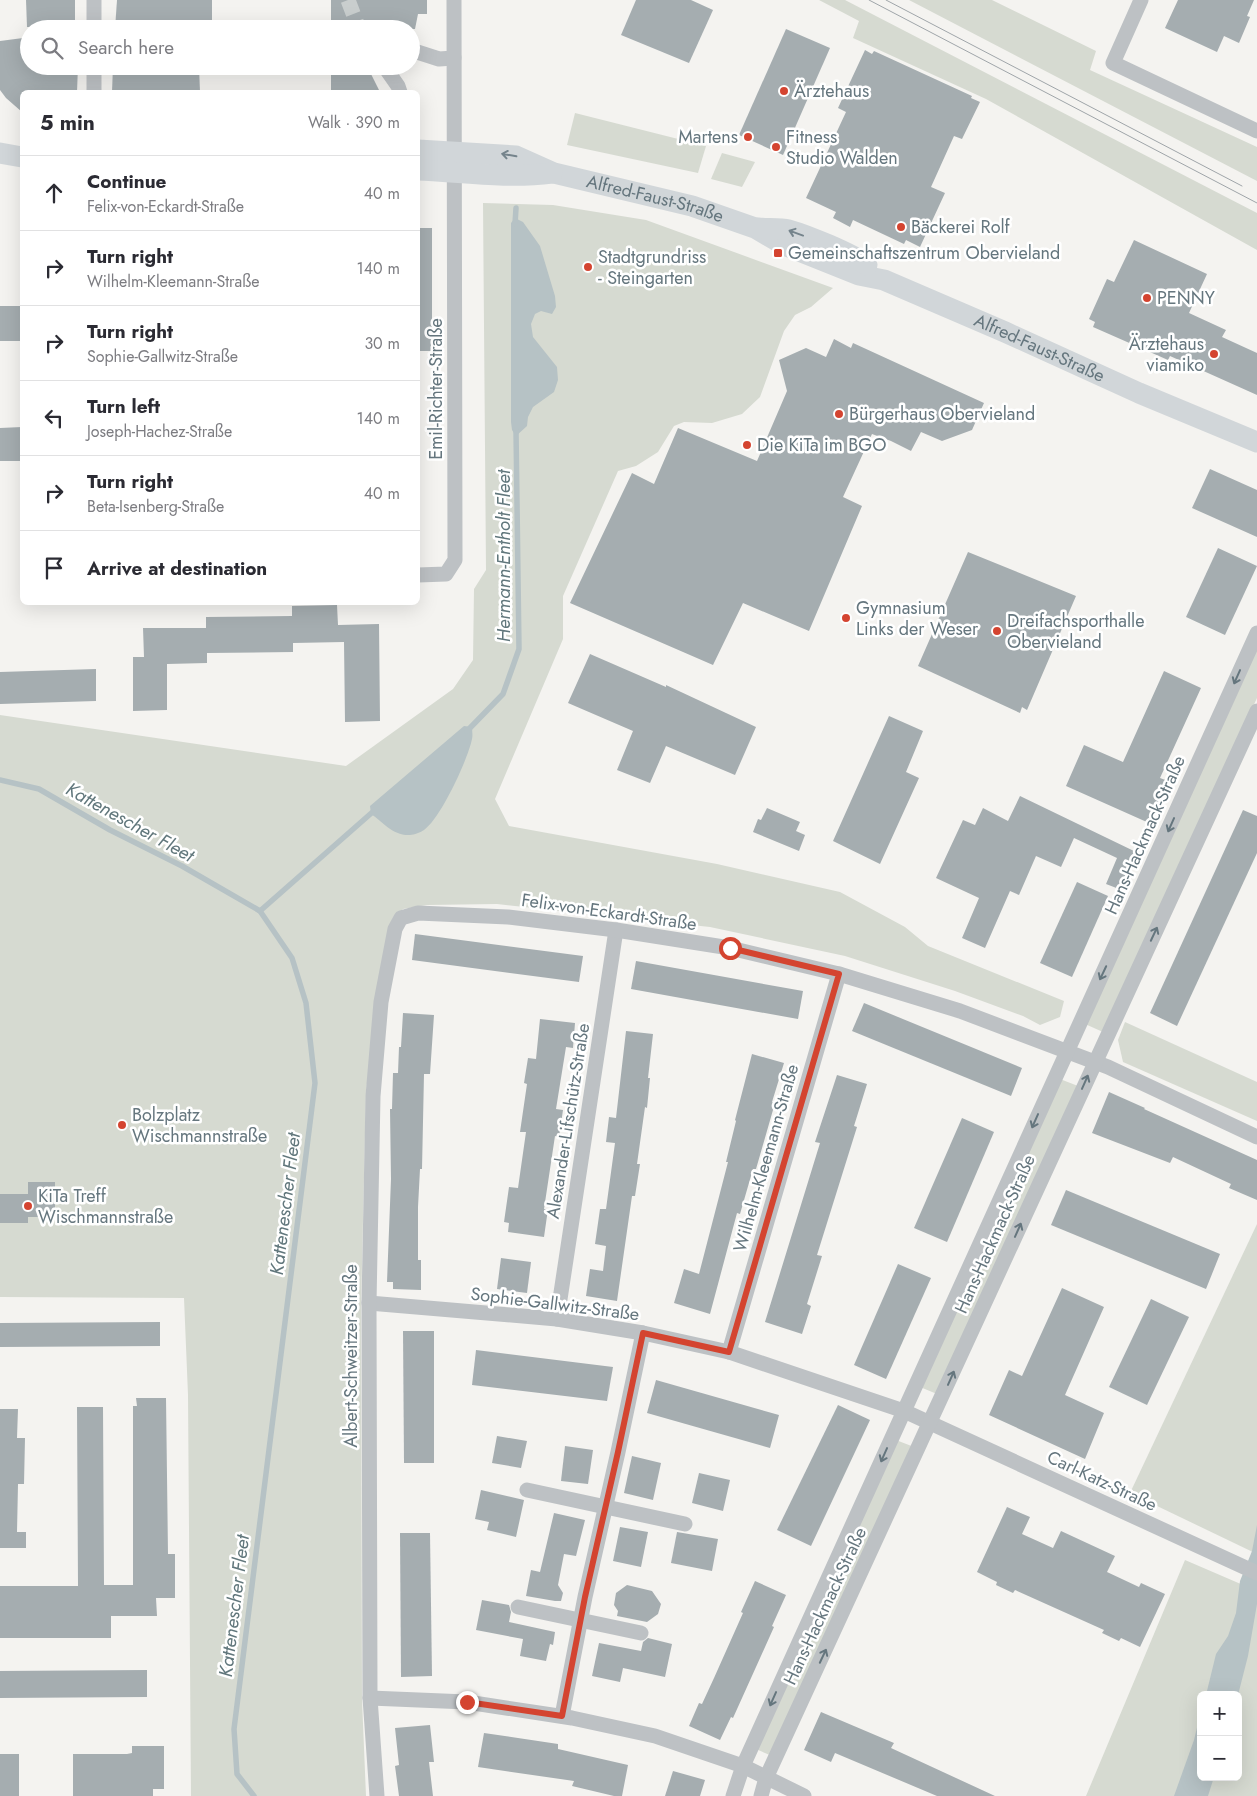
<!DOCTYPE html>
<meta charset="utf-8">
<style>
:root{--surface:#fff;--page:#f2f2f3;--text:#2b2b33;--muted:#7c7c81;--line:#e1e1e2}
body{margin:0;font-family:Jost,sans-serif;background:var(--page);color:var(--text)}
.controls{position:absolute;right:15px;bottom:15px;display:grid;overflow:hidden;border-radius:8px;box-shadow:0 5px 20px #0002}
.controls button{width:45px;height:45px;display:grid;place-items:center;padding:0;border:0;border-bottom:1px solid var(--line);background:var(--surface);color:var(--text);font:25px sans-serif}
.stop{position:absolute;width:15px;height:15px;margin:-11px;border:4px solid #d44430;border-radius:50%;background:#fff}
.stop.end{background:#d44430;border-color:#fff;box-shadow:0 1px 5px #0008}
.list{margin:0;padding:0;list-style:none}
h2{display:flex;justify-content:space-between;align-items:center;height:65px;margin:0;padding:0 20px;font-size:21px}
h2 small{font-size:16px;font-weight:400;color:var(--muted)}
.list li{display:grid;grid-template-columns:32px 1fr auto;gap:15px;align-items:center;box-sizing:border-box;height:75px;padding:0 20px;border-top:1px solid var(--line)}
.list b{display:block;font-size:19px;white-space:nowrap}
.list p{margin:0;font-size:16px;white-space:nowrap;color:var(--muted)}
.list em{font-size:16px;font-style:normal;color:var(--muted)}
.icon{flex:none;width:28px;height:28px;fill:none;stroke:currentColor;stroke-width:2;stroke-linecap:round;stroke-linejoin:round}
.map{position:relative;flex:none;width:1257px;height:1796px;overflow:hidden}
.search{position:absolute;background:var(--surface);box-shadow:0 5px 20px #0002;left:20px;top:20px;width:400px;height:55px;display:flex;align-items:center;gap:12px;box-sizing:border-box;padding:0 18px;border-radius:28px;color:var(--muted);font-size:19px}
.panel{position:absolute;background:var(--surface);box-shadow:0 5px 20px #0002;left:20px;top:90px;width:400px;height:515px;border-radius:8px}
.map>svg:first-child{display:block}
</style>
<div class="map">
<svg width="1257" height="1796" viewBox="0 0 1257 1796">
<rect width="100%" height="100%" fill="#f4f3f0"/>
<g fill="#d6dad1" fill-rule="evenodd">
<polygon points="819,0 845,0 1257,213 1257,250 986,99 853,38 859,21"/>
<polygon points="909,0 992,0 1096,51 1090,70 1257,147 1257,181"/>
<polygon points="575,113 706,146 698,173 567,145"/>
<polygon points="722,153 755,162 742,187 711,179"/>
<polygon points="483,203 553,205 646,220 833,288 811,307 795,315 784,331 760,397 742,414 712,423 684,422 674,426 658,452 636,466 618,471 563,596 563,639 495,799 509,826 717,864 840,892 905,927 928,946 1064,1001 1060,1017 1040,1025 1023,1016 955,991 845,956 710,927 497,904 427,905 403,909 391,923 366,1090 361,1308 362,1700 366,1796 191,1796 188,1395 184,1298 0,1297 0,715 346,766 453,689 473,660 474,589 486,570"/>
<polygon points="1257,644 1257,698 1103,1032 1085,1024"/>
<polygon points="1125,1022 1257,1082 1257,1121 1123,1062 1118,1040"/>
<polygon points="1060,1079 1078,1086 937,1394 920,1387"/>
<polygon points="1257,1224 1257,1554 1130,1493"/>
<polygon points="896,1440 914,1447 772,1756 756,1749"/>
<path d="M 1185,1560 L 1257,1591 L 1257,1796 L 1086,1796 ZM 1201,1695 L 1238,1695 L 1238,1777 L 1201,1777 Z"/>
</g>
<g fill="#b6c2c5">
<polygon points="515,218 523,222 540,246 555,296 556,307 552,314 541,311 535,314 531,324 533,337 557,367 558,380 554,392 533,407 528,417 527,426 516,436 512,430 511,422 511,223"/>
<path d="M 464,726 L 472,727 C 472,731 473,735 472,739 C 468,759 441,818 424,830 C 421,832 414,835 410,835 C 393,836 383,822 371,814 L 370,806 Z"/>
<polygon points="1257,1525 1257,1604 1248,1656 1238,1695 1206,1695 1216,1654 1228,1636 1236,1613 1240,1581 1252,1551"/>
<polygon points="1201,1711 1201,1777 1214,1777 1208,1796 1174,1796 1194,1740"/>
</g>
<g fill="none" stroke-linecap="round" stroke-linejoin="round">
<g stroke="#b6c2c5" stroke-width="5.5">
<polyline points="515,224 516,208"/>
<polyline points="467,731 503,694 519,649 516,430"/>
<polyline points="0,780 39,789 110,830 182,866 260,911 292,958 306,1003 315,1083 234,1729 237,1774 254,1796"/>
<polyline points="260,911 376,809"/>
</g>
</g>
<g fill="#a5adb0">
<polygon points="26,0 75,0 75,27 27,27"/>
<polygon points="117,0 212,0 212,29 115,29"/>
<polygon points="331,0 427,0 427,14 418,14 415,29 331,29"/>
<polygon points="636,0 691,0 713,10 689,63 621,35"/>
<polygon points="1178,0 1254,0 1247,16 1250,17 1239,43 1224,36 1217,52 1165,28"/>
<polygon points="786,29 830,48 783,155 739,135"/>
<polygon points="23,38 29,66 78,66 77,92 22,92 22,112 6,98 0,90 0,41"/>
<polygon points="865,50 872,54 874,51 972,96 971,98 980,102 962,139 954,136 931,187 945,193 920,247 906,240 904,244 853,220 850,227 833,218 836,212 806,198 846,112 838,108"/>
<polygon points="113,66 199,66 200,92 112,92"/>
<polygon points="331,66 367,66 380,92 331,92"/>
<rect x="418" y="228" width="14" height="123"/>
<polygon points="1134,240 1207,274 1189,313 1226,330 1222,337 1257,353 1257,395 1170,356 1168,360 1093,327 1095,322 1089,319 1107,279 1114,282"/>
<rect x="0" y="306" width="22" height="35"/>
<polygon points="834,339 851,348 853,343 984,403 972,430 942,441 921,432 911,451 891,441 872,434 843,497 862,506 809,631 743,603 713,665 570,603 632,473 654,484 678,428 757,461 787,391 779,360 806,348 826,357"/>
<polygon points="22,427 22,461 0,461 0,428"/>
<polygon points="1210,469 1257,490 1257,537 1192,508"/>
<polygon points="1218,548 1257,566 1225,635 1186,617"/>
<polygon points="968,552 1076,596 1027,710 1022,707 1020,713 918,666"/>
<polygon points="337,605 338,625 379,624 380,721 345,722 344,642 293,643 293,652 207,653 207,663 167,664 167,710 133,711 133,657 144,657 143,628 206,628 206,617 292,616 292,606"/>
<polygon points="590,654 666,687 666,685 756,727 735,775 666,746 650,783 617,770 633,731 568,703"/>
<polygon points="96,669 96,701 0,704 0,672"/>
<polygon points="1164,671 1201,688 1160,778 1168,781 1149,823 1066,786 1084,745 1123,762"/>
<polygon points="889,716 923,731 906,772 919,778 880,864 833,841"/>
<polygon points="1020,796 1136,852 1119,889 1106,884 1117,858 1074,838 1061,867 1036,856 1019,895 1010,891 985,948 962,938 979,898 936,878 963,820 975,825 983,808 1008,821"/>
<polygon points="767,808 800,822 796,831 805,835 799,851 753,832 758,819 761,820"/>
<polygon points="1243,810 1257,816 1257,853 1177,1026 1150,1013"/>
<polygon points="1077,882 1108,896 1072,977 1040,963"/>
<polygon points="415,934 583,956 579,982 412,960"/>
<polygon points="636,961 803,991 798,1019 631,989"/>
<polygon points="864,1003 1022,1068 1011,1096 852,1031"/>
<polygon points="403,1013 434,1015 430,1074 424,1074 422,1169 420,1169 418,1207 418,1260 421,1260 421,1290 393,1289 393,1282 387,1282 391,1179 390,1109 392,1109 393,1073 398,1073 399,1047 401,1047"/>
<polygon points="540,1019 575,1023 573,1048 566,1047 556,1109 563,1110 559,1137 555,1136 544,1209 548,1209 544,1237 508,1232 509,1223 504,1222 509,1187 518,1188 526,1132 520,1132 527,1084 524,1083 528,1058 536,1059"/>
<polygon points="626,1031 653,1034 648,1078 650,1078 647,1108 645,1107 637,1164 640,1164 635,1196 632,1196 617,1301 586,1296 590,1269 603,1271 606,1246 595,1244 600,1209 606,1209 615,1143 606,1142 609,1117 616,1118"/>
<polygon points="752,1054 784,1063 772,1102 775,1103 756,1169 753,1169 740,1214 737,1213 710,1314 674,1303 684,1269 699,1274 728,1162 726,1162 736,1121 735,1120"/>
<polygon points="837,1075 867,1084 854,1126 857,1127 817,1255 822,1256 807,1304 811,1306 802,1334 765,1322 820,1143 815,1142"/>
<polygon points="1109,1092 1145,1108 1144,1109 1257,1160 1257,1200 1229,1188 1231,1184 1173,1157 1170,1163 1092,1133"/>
<polygon points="962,1118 994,1132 947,1242 914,1228"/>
<polygon points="28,1182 55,1182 55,1217 28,1217 28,1223 0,1223 0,1194 28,1194"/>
<polygon points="1066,1190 1220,1254 1206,1289 1051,1225"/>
<polygon points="501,1258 531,1262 527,1293 497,1289"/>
<polygon points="898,1264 931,1278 886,1379 854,1365"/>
<polygon points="1062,1288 1104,1307 1065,1395 1104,1413 1085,1459 989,1415 1009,1370 1022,1376"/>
<polygon points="1151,1299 1189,1317 1147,1405 1109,1387"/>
<polygon points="160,1322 160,1346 0,1347 0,1323"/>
<polygon points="403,1331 434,1331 434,1463 404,1463"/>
<polygon points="476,1350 613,1367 607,1401 472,1385"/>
<polygon points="656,1380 779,1415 770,1448 647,1413"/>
<polygon points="136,1398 166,1398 168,1554 175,1554 175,1598 156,1598 157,1616 111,1616 111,1638 0,1638 0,1586 78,1586 77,1407 103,1407 104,1585 133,1585 133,1406 137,1406"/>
<polygon points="838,1405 870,1420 811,1546 777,1530"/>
<polygon points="0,1409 18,1409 17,1438 25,1438 24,1484 18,1484 17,1532 26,1532 26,1548 0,1548"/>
<polygon points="497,1436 527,1441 521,1468 492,1463"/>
<polygon points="565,1446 593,1450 588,1484 561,1481"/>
<polygon points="632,1456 661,1463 653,1500 624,1493"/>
<polygon points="699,1473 730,1480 723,1511 692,1503"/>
<polygon points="481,1490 524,1500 516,1537 487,1530 489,1522 475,1519"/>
<polygon points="1007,1507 1030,1517 1022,1534 1053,1548 1061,1531 1115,1556 1107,1572 1139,1587 1141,1583 1165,1594 1140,1647 1121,1638 1119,1641 1102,1633 1104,1630 1015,1590 1013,1593 996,1585 997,1582 977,1572"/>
<polygon points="554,1513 585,1520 576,1556 564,1554 558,1585 563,1593 561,1601 555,1601 526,1596 531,1570 540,1572"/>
<polygon points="620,1527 648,1532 641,1567 613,1561"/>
<polygon points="677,1532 718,1539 712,1571 671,1563"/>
<polygon points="400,1533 430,1533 432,1676 401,1677"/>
<polygon points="755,1581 786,1595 772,1626 774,1627 733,1718 731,1717 720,1740 689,1726 699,1703 702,1704 714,1678 743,1613 741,1612"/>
<polygon points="627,1585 652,1591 661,1604 658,1614 647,1622 617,1616 618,1611 614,1605 616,1593"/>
<polygon points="482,1600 509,1605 511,1612 509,1622 555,1632 553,1645 550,1644 546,1661 520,1656 523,1639 476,1630"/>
<polygon points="648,1638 672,1644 665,1677 623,1668 620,1682 592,1676 599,1643 641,1651 643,1642"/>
<polygon points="147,1670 147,1697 0,1698 0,1671"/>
<polygon points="821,1712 894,1743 891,1748 995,1796 937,1796 835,1753 831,1762 804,1750"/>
<polygon points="430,1725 434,1762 429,1762 433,1796 399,1796 395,1766 399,1765 395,1728"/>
<polygon points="484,1733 558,1744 558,1749 628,1765 622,1796 614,1796 572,1786 574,1781 478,1767"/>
<polygon points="132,1746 164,1746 164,1789 153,1789 153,1796 73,1796 73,1754 127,1754 132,1753"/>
<rect x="0" y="1754" width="19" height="42"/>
<polygon points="673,1771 705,1780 700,1796 665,1796"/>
</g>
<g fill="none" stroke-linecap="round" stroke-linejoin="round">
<polyline stroke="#c9cece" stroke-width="15" stroke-dasharray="15 8" stroke-linecap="butt" points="348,0 359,29"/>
<g stroke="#bdc1c4" stroke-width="15">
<polyline points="94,0 94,29"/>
<polyline points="1141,0 1113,63 1257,131"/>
<polyline points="411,50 439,59 454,58"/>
<polyline points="94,66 94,92"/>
<polyline points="384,66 398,86 400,92"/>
<polyline points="418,575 446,574 455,560 454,0"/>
<polyline points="369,1303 557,1319 643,1333 729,1352 904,1411 1257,1573"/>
<polyline points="557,1319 616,930"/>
<polyline points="729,1352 839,974"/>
<polyline points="527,1490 685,1524"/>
<polyline points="518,1607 641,1633"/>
<polyline points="370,1698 467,1702 572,1718 655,1736 743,1766 804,1796"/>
<polyline points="562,1716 585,1597 618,1452 643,1333"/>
<polyline points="377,1796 370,1698 369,1303 373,1096 381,1002 395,929 401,918 418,913 508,917 616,930 730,948 839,974 960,1011 1108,1067 1257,1137"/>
<polyline points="733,1796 743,1766 1257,633"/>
<path d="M 761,1796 L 766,1778 C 931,1423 1092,1066 1257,711"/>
</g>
<g stroke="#d1d6d9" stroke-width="21">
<path id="s1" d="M 418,150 L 516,156 L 554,173 L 692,206 L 755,228 L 784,245 L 859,275 L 884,280 L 1005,332 L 1139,393 L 1257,442"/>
<polyline points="0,153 22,157"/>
<path d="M 418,170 C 462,172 508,179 552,173"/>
<path d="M 758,228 C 768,229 779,228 789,230 C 807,235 853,254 867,265"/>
</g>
<g stroke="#9fa5a9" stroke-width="1">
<polyline points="869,0 1257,203"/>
<polyline points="886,0 1242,186"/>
</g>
</g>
<defs><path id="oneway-shaft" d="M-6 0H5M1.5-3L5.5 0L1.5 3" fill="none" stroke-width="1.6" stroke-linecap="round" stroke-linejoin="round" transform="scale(1.25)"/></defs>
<g stroke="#75848c">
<use href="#oneway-shaft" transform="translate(509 155) rotate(-170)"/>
<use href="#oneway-shaft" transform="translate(796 233) rotate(-160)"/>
</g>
<g stroke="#65767e">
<use href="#oneway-shaft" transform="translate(1237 677) rotate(114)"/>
<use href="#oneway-shaft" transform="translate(1171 825) rotate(114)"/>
<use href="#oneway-shaft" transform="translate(1154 934) rotate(-65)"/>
<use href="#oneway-shaft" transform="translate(1103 973) rotate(115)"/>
<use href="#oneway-shaft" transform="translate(1085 1082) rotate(-66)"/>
<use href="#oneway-shaft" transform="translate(1035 1121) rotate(114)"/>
<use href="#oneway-shaft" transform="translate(1018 1230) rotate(-66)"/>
<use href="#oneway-shaft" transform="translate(951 1378) rotate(-66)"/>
<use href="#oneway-shaft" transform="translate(884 1455) rotate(114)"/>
<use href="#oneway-shaft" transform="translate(823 1656) rotate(-65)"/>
<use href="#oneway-shaft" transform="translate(773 1699) rotate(114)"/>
</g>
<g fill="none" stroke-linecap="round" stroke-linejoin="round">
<polyline stroke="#d44430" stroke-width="6" points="467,1702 562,1716 585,1597 618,1452 643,1333 729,1352 839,974 730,948"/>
</g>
<g fill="#d44430" stroke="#fff" stroke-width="2">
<circle cx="784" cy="91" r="5"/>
<circle cx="748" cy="137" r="5"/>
<circle cx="776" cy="147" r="5"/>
<circle cx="901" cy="227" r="5"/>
<rect x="773" y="248" width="10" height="10" rx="2.5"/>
<circle cx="588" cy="267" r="5"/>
<circle cx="1147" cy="298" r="5"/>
<circle cx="1214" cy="354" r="5"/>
<circle cx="839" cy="414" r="5"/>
<circle cx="747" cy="445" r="5"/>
<circle cx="846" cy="618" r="5"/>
<circle cx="997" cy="631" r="5"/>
<circle cx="122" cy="1125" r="5"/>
<circle cx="28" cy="1206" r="5"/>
</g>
<g text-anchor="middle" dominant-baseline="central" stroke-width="5" stroke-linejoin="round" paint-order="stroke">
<g font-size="18" fill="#65767e" stroke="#fff" text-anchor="start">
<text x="794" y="91">Ärztehaus</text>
<text x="738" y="137" text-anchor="end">Martens</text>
<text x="786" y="137">Fitness<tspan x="786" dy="21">Studio Walden</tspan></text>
<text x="911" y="227">Bäckerei Rolf</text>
<text x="788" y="253">Gemeinschaftszentrum Obervieland</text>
<text x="598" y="257">Stadtgrundriss<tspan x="598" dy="21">- Steingarten</tspan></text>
<text x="1157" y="298">PENNY</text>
<text x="1204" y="344" text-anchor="end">Ärztehaus<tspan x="1204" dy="21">viamiko</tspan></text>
<text x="849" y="414">Bürgerhaus Obervieland</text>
<text x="757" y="445">Die KiTa im BGO</text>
<text x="856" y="608">Gymnasium<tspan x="856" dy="21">Links der Weser</tspan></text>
<text x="1007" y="621">Dreifachsporthalle<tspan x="1007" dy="21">Obervieland</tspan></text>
<text x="132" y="1115">Bolzplatz<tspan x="132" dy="21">Wischmannstraße</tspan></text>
<text x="38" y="1196">KiTa Treff<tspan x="38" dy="21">Wischmannstraße</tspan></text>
</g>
<g font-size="18" fill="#65767e" stroke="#fff">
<text stroke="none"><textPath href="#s1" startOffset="244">Alfred-Faust-Straße</textPath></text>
<text stroke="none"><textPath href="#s1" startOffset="658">Alfred-Faust-Straße</textPath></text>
<text transform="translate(436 389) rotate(-90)">Emil-Richter-Straße</text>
<text transform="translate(1145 835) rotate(-66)">Hans-Hackmack-Straße</text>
<text transform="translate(609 912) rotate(8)">Felix-von-Eckardt-Straße</text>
<text transform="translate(568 1121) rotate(-81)">Alexander-Lifschütz-Straße</text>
<text transform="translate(766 1158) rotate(-74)">Wilhelm-Kleemann-Straße</text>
<text transform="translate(995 1234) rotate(-66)">Hans-Hackmack-Straße</text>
<text transform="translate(555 1304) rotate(7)">Sophie-Gallwitz-Straße</text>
<text transform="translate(351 1356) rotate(-90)">Albert-Schweitzer-Straße</text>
<text transform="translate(1102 1481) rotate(25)">Carl-Katz-Straße</text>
<text transform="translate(825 1606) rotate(-65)">Hans-Hackmack-Straße</text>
</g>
<g font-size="19" font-style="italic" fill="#61777c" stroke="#fff">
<text transform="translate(503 556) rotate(-90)">Hermann-Entholt Fleet</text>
<text transform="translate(130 822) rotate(29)">Kattenescher Fleet</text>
<text transform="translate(285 1204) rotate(-83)">Kattenescher Fleet</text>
<text transform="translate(234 1606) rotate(-83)">Kattenescher Fleet</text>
</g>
</g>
</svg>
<div class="controls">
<button>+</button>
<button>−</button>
</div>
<div class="stop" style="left:730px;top:948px"></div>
<div class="stop end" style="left:467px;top:1702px"></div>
<div class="search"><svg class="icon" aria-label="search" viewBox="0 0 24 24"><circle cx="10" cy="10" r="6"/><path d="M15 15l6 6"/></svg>Search here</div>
<section class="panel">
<h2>5 min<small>Walk · 390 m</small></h2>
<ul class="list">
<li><svg class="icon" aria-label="ahead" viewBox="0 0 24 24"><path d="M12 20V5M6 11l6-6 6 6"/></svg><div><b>Continue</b><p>Felix-von-Eckardt-Straße</p></div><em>40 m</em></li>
<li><svg class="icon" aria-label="right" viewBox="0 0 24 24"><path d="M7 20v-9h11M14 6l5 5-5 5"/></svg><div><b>Turn right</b><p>Wilhelm-Kleemann-Straße</p></div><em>140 m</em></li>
<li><svg class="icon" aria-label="right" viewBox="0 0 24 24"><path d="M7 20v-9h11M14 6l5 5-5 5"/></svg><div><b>Turn right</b><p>Sophie-Gallwitz-Straße</p></div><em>30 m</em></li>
<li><svg class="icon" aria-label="left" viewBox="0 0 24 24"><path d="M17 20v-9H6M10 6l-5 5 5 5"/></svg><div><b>Turn left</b><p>Joseph-Hachez-Straße</p></div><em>140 m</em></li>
<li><svg class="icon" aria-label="right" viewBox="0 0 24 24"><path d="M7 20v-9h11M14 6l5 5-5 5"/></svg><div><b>Turn right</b><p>Beta-Isenberg-Straße</p></div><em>40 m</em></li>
<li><svg class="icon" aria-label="arrive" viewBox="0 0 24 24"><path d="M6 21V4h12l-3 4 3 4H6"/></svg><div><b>Arrive at destination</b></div></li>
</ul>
</section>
</div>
